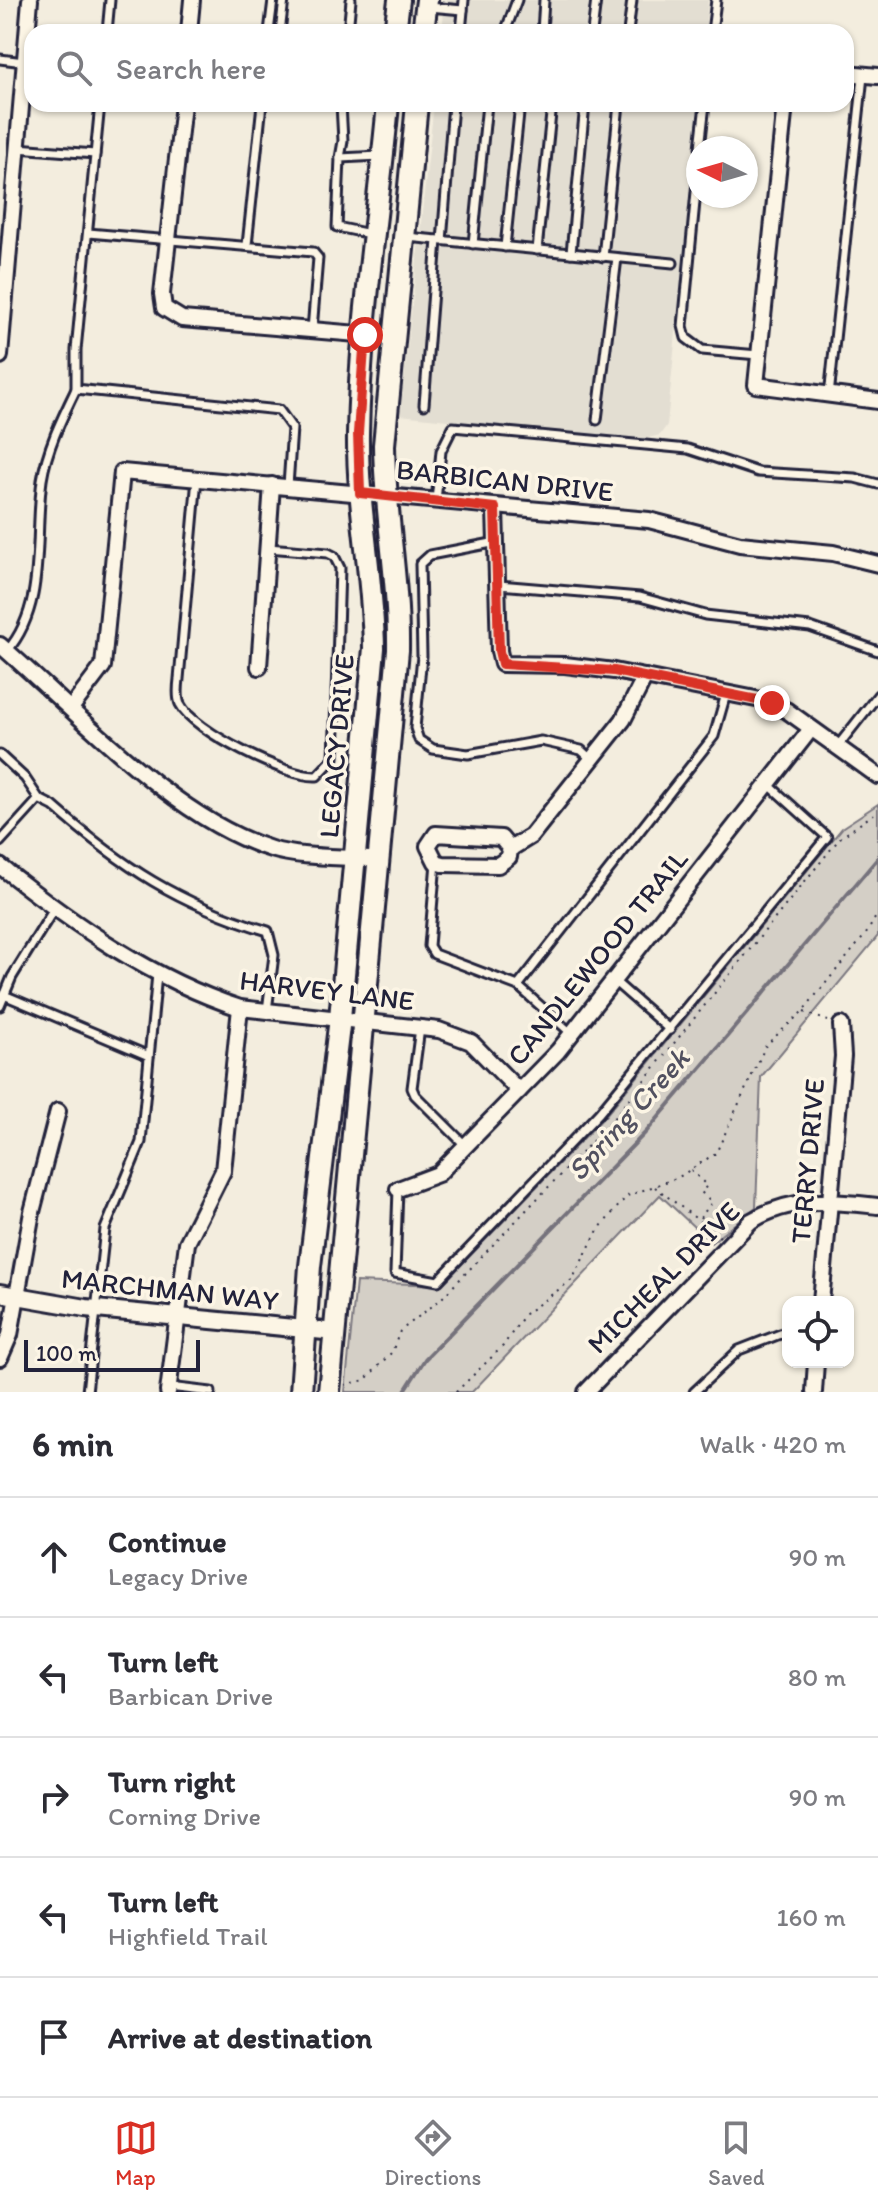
<!DOCTYPE html>
<meta charset="utf-8">
<style>
:root{--surface:#fff;--page:#f2f2f3;--text:#2b2b33;--muted:#7c7c81;--line:#e1e1e2;--accent:#d93025}
body{margin:0;font-family:Itim,sans-serif;background:var(--page);color:var(--text)}
.controls{position:absolute;right:24px;bottom:24px;display:grid;overflow:hidden;border-radius:16px;box-shadow:0 2px 6px #0004}
.controls button{width:72px;height:72px;display:grid;place-items:center;padding:0;border:0;border-bottom:2px solid var(--line);background:var(--surface);color:var(--text);font:40px sans-serif}
.compass{position:absolute;left:686px;top:136px;width:72px;height:72px;border-radius:50%;background:var(--surface);box-shadow:0 2px 6px #0004;rotate:275deg}
.scale{position:absolute;left:24px;bottom:20px;width:176px;box-sizing:border-box;padding-left:8px;border:4px solid #22223b;border-top:0;font-size:22px;line-height:28px;white-space:nowrap;color:#22223b;-webkit-text-stroke:6px #fcf5e5;paint-order:stroke}
.stop{position:absolute;width:24px;height:24px;margin:-18px;border:6px solid #d93025;border-radius:50%;background:#fff}
.stop.end{background:#d93025;border-color:#fff;box-shadow:0 2px 8px #0008}
.list{margin:0;padding:0;list-style:none}
h2{display:flex;justify-content:space-between;align-items:center;height:104px;margin:0;padding:0 32px;font-size:34px}
h2 small{font-size:26px;font-weight:400;color:var(--muted)}
.list li{display:grid;grid-template-columns:52px 1fr auto;gap:24px;align-items:center;box-sizing:border-box;height:120px;padding:0 32px;border-top:2px solid var(--line)}
.list b{display:block;font-size:30px;white-space:nowrap}
.list p{margin:0;font-size:26px;white-space:nowrap;color:var(--muted)}
.list em{font-size:26px;font-style:normal;color:var(--muted)}
.icon{flex:none;width:44px;height:44px;fill:none;stroke:currentColor;stroke-width:2;stroke-linecap:round;stroke-linejoin:round}
.map{position:relative;flex:none;width:878px;height:1392px;overflow:hidden}
.search{position:absolute;background:var(--surface);box-shadow:0 2px 6px #0004;left:24px;right:24px;top:24px;height:88px;display:flex;align-items:center;gap:20px;box-sizing:border-box;padding:0 28px;border-radius:24px;color:var(--muted);font-size:30px}
.sheet{height:704px;background:var(--surface)}
nav{display:flex;justify-content:space-around;align-items:center;box-sizing:border-box;height:112px;border-top:2px solid var(--line);background:var(--surface);font-size:22px;color:var(--muted)}
nav a{display:grid;justify-items:center;gap:4px}
nav .on{color:var(--accent)}
.map>svg:first-child{display:block}
</style>
<div class="map">
<svg width="878" height="1392" viewBox="0 0 878 1392">
<rect width="100%" height="100%" fill="#f3edde"/>
<filter id="ink" filterUnits="userSpaceOnUse"><feTurbulence type="fractalNoise" baseFrequency=".0125" numOctaves="2"/><feDisplacementMap in="SourceGraphic" scale="16" xChannelSelector="R" yChannelSelector="G"/><feConvolveMatrix kernelMatrix="1 2 1 2 8 2 1 2 1" color-interpolation-filters="sRGB"/></filter>
<g filter="url(#ink)">
<g fill="#e3ded2">
<polygon points="445,0 708,0 705,32 442,32"/>
<polygon points="434,104 698,104 667,425 660,435 640,440 400,415"/>
</g>
<polygon fill="#d4cfc6" stroke="#7b7880" stroke-width="2" points="878,804 878,936 761,1077 756,1207 711,1243 660,1195 472,1392 345,1392 356,1282 442,1285 605,1116 843,827"/>
<g fill="none" stroke-linecap="round" stroke-linejoin="round">
<polyline stroke="#75727b" stroke-width="4" points="404,1392 425,1359 647,1131 878,858"/>
<defs>
<g id="service">
<polyline points="429,7 463,10"/>
<polyline points="107,32 110,0"/>
<polyline points="269,32 273,0"/>
<polyline points="280,32 284,0"/>
<polyline points="348,32 351,0"/>
<polyline points="461,32 464,0"/>
<polyline points="505,32 517,0"/>
<polyline points="542,32 544,0"/>
<polyline points="592,32 596,0"/>
<polyline points="628,32 632,0"/>
<polyline points="712,32 716,0"/>
<polyline points="0,59 24,62"/>
<polyline points="100,104 76,350 76,389 279,410 292,428 288,486"/>
<polyline points="17,148 95,154"/>
<polyline points="700,148 705,104"/>
<polyline points="340,158 343,141 341,104"/>
<polyline points="698,171 683,326 686,338 702,350 758,355"/>
<polyline points="88,233 313,252 318,258 312,330"/>
<polyline points="370,234 337,227 340,158 380,156"/>
<polyline points="407,237 673,263"/>
<polyline points="442,241 453,104"/>
<polyline points="473,244 487,104"/>
<polyline points="247,245 262,104"/>
<polyline points="505,247 520,104"/>
<polyline points="537,250 552,104"/>
<polyline points="571,253 585,104"/>
<polyline points="603,257 619,104"/>
<polyline points="829,396 863,76"/>
<polyline points="424,405 437,240"/>
<polyline points="597,420 617,258"/>
<path d="M 197,478 L 179,679 C 178,687 177,697 180,704 C 193,731 288,778 317,776 L 334,758 L 340,568 L 334,556 L 328,553 L 268,548"/>
<polyline points="436,501 441,451 453,427 688,449 758,472 855,478 878,484"/>
<polyline points="497,542 430,555 420,564 422,656 415,728 419,740 433,749 468,754 541,741 581,750 592,760"/>
<polyline points="499,585 640,597 705,615 810,627 878,651"/>
<path d="M 7,651 C 47,605 34,537 42,480 C 47,448 62,418 76,389"/>
<polyline points="837,747 878,695"/>
<polyline points="0,755 25,778 39,799"/>
<path d="M 0,842 L 39,799 L 53,806 C 122,867 179,904 268,931 L 274,955 L 267,1011"/>
<polyline points="436,862 429,946 434,954 518,986 572,1034"/>
<polyline points="614,981 670,1030"/>
<polyline points="518,986 714,736 726,694"/>
<polyline points="4,995 149,1056"/>
<polyline points="0,1006 12,977 54,909"/>
<polyline points="420,1028 412,1088 415,1095 466,1146"/>
<polyline points="398,1189 395,1273 438,1281 599,1113 827,837 768,784"/>
<polyline points="169,1387 211,1392"/>
<polyline points="87,1392 105,1229 141,1142 157,974"/>
<polyline points="694,1392 739,1350 788,1331"/>
</g>
<g id="minor">
<polyline points="189,32 192,0"/>
<polyline points="846,73 878,76"/>
<polyline points="183,104 162,294 164,308 182,319 393,337"/>
<polyline points="785,104 756,385 878,401"/>
<polyline points="0,356 30,0"/>
<polyline points="495,508 499,651 502,664 565,665 614,671 761,700 786,710 878,776"/>
<path d="M 0,645 C 78,712 173,819 271,849 C 305,859 344,856 380,860"/>
<polyline points="259,667 272,485"/>
<polyline points="72,707 103,666 122,472 649,520 740,544 833,553 878,564"/>
<polygon points="436,834 501,838 510,849 509,857 498,865 443,864 436,862 428,846"/>
<polyline points="510,849 531,836 623,720 645,677"/>
<path d="M 0,866 C 73,924 151,979 240,1008 L 439,1030 L 471,1042 L 519,1091"/>
<polyline points="398,1189 438,1174 558,1051 811,729"/>
<polyline points="821,1302 843,1056 841,1025"/>
<polyline points="0,1358 10,1335 32,1212 58,1111"/>
<polyline points="168,1392 187,1243 223,1171 240,1008"/>
<path d="M 586,1392 L 751,1221 C 792,1196 832,1201 878,1206"/>
<polyline points="814,1392 816,1362"/>
</g>
<polyline id="tertiary" points="0,1293 86,1308 335,1332"/>
<g id="secondary">
<polyline points="395,32 399,0"/>
<polyline points="423,32 427,0"/>
<path d="M 301,1392 L 310,1266 L 340,1018 L 374,648 C 373,576 357,506 358,434 C 360,324 378,213 388,104"/>
<path d="M 329,1392 L 398,650 C 399,581 385,514 384,445 L 417,104"/>
</g>
</defs>
<use href="#service" stroke="#22223b" stroke-width="13"/>
<use href="#minor" stroke="#22223b" stroke-width="20"/>
<use href="#tertiary" stroke="#22223b" stroke-width="22"/>
<use href="#secondary" stroke="#22223b" stroke-width="26"/>
<g stroke="#22223b" stroke-width="2" stroke-dasharray="2 6" stroke-linecap="butt">
<polyline points="804,1012 828,1021"/>
<polyline points="691,1170 707,1186 701,1192 712,1202 700,1218"/>
<polyline points="655,1187 720,1237"/>
<polyline points="345,1385 365,1380 392,1352 400,1331 440,1300 608,1125 840,838 878,811"/>
<polyline points="456,1392 503,1346 525,1314 572,1280 598,1230 627,1196 679,1177 716,1153 766,1045 802,1012 866,934 878,913"/>
</g>
<use href="#service" stroke="#fcf5e5" stroke-width="7"/>
<use href="#minor" stroke="#fcf5e5" stroke-width="14"/>
<use href="#tertiary" stroke="#fcf5e5" stroke-width="16"/>
<use href="#secondary" stroke="#fcf5e5" stroke-width="20"/>
</g>
</g>
<g fill="none" stroke-linecap="round" stroke-linejoin="round" filter="url(#ink)">
<polyline stroke="#d93025" stroke-width="10" points="365,335 358,433 360,493 495,508 499,651 502,664 614,671 772,703"/>
</g>
<g text-anchor="middle" dominant-baseline="central" stroke-width="7" stroke-linejoin="round" paint-order="stroke">
<g font-size="28" fill="#22223b" stroke="#fcf5e5">
<text transform="translate(505 480) rotate(6)">BARBICAN DRIVE</text>
<text transform="translate(336 746) rotate(-85)">LEGACY DRIVE</text>
<text transform="translate(597 957) rotate(-51)">CANDLEWOOD TRAIL</text>
<text transform="translate(327 990) rotate(7)">HARVEY LANE</text>
<text transform="translate(807 1161) rotate(-85)">TERRY DRIVE</text>
<text transform="translate(663 1277) rotate(-45)">MICHEAL DRIVE</text>
<text transform="translate(170 1289) rotate(6)">MARCHMAN WAY</text>
</g>
<g font-size="30" font-style="italic" fill="#525160" stroke="#fcf5e5">
<text transform="translate(628 1114) rotate(-48)">Spring Creek</text>
</g>
</g>
</svg>
<div class="controls">
<button><svg class="icon" aria-label="locate" viewBox="0 0 24 24"><circle cx="12" cy="12" r="6"/><path d="M12 2v4M12 18v4M2 12h4M18 12h4"/></svg></button>
</div>
<svg class="compass" viewBox="-18 -18 36 36"><path d="M0-13l5 13h-10z" fill="#e53935"/><path d="M0 13l5-13h-10z" fill="#7c7c81"/></svg>
<div class="scale">100 m</div>
<div class="stop" style="left:365px;top:335px"></div>
<div class="stop end" style="left:772px;top:703px"></div>
<div class="search"><svg class="icon" aria-label="search" viewBox="0 0 24 24"><circle cx="10" cy="10" r="6"/><path d="M15 15l6 6"/></svg>Search here</div>
</div>
<section class="sheet">
<h2>6 min<small>Walk · 420 m</small></h2>
<ul class="list">
<li><svg class="icon" aria-label="ahead" viewBox="0 0 24 24"><path d="M12 20V5M6 11l6-6 6 6"/></svg><div><b>Continue</b><p>Legacy Drive</p></div><em>90 m</em></li>
<li><svg class="icon" aria-label="left" viewBox="0 0 24 24"><path d="M17 20v-9H6M10 6l-5 5 5 5"/></svg><div><b>Turn left</b><p>Barbican Drive</p></div><em>80 m</em></li>
<li><svg class="icon" aria-label="right" viewBox="0 0 24 24"><path d="M7 20v-9h11M14 6l5 5-5 5"/></svg><div><b>Turn right</b><p>Corning Drive</p></div><em>90 m</em></li>
<li><svg class="icon" aria-label="left" viewBox="0 0 24 24"><path d="M17 20v-9H6M10 6l-5 5 5 5"/></svg><div><b>Turn left</b><p>Highfield Trail</p></div><em>160 m</em></li>
<li><svg class="icon" aria-label="arrive" viewBox="0 0 24 24"><path d="M6 21V4h12l-3 4 3 4H6"/></svg><div><b>Arrive at destination</b></div></li>
</ul>
</section>
<nav>
<a class="on"><svg class="icon" aria-label="map" viewBox="0 0 24 24"><path d="M3 6l6-2 6 2 6-2v14l-6 2-6-2-6 2zM9 4v14M15 6v14"/></svg>Map</a>
<a><svg class="icon" aria-label="directions" viewBox="0 0 24 24"><path d="M12 3l9 9-9 9-9-9zM9 14v-3h6M13 9l2 2-2 2"/></svg>Directions</a>
<a><svg class="icon" aria-label="saved" viewBox="0 0 24 24"><path d="M7 4h10v16l-5-4-5 4z"/></svg>Saved</a>
</nav>
